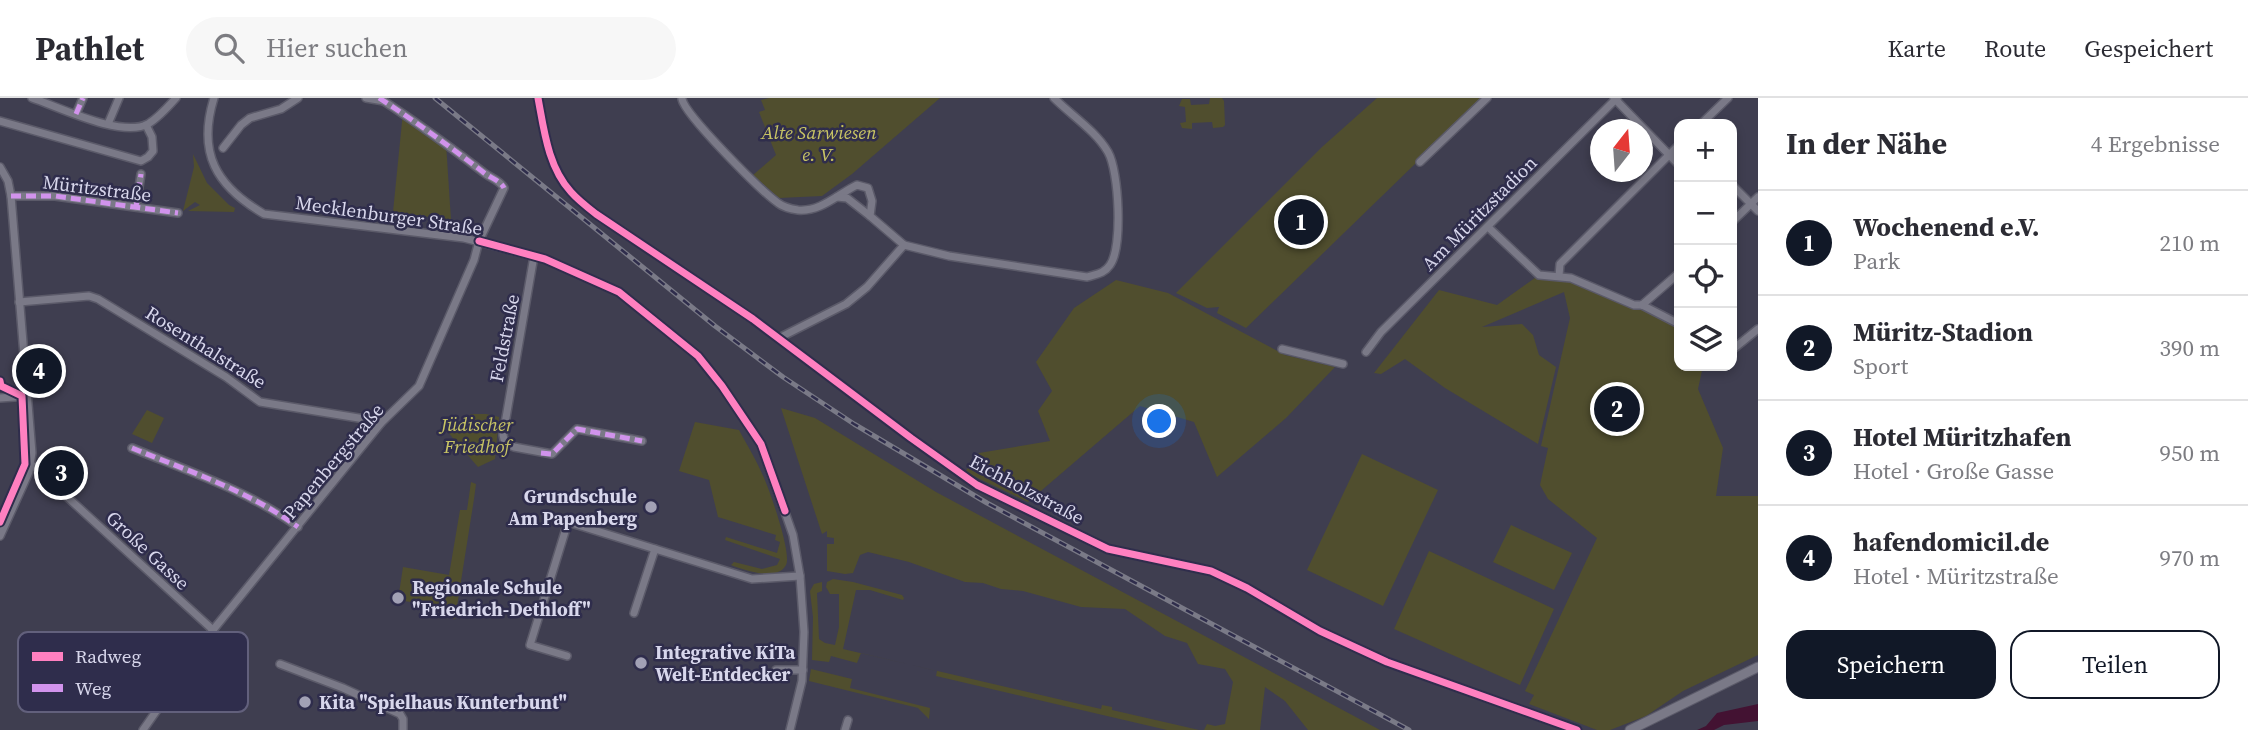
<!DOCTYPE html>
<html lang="de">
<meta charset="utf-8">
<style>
:root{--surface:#fff;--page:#f7f7f7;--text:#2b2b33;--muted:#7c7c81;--line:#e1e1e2;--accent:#111827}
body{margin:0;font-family:"Source Serif 4",serif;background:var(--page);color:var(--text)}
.controls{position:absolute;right:21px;top:21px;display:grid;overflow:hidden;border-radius:14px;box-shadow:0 4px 10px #0003}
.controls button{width:63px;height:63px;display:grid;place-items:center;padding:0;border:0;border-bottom:2px solid var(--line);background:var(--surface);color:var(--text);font:35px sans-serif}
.compass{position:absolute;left:1590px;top:21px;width:63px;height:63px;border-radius:50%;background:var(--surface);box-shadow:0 4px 10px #0003;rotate:17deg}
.you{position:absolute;left:1160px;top:324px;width:24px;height:24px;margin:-18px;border:5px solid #fff;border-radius:50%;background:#1a73e8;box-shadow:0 0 0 10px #1a73e833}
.badge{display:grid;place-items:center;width:46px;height:46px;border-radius:50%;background:var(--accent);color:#fff;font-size:23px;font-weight:700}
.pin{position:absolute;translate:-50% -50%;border:4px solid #fff;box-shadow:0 2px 7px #0006}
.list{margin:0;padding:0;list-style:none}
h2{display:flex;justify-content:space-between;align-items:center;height:91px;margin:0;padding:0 28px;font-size:30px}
h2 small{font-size:23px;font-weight:400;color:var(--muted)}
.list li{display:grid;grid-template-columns:46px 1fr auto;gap:21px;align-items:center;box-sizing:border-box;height:105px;padding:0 28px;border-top:2px solid var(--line)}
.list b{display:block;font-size:26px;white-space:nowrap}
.list p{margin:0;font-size:23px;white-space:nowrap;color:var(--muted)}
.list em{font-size:23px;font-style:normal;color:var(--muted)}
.actions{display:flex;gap:14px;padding:21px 28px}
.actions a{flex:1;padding:16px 0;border:2px solid var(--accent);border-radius:21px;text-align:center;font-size:24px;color:var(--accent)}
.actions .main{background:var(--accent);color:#fff}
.icon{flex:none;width:38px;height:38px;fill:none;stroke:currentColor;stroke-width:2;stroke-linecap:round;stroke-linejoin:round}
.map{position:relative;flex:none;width:1758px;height:632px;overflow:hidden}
header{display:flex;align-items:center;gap:42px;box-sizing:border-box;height:98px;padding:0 35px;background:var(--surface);border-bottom:2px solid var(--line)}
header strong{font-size:33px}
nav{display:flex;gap:38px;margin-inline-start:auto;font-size:24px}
.search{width:490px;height:63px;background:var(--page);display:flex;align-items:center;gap:18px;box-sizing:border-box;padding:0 24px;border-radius:38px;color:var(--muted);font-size:26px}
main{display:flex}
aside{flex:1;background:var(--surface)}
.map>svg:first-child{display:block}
</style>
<header>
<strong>Pathlet</strong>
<div class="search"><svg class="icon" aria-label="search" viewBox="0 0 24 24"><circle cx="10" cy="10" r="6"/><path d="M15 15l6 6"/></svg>Hier suchen</div>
<nav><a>Karte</a><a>Route</a><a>Gespeichert</a></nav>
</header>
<main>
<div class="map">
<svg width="1758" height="632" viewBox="0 0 1758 632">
<rect width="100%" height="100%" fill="#3f3e50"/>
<g fill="#504e2e">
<polygon points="769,0 940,0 852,76 822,98 779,100 753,77 776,57 759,14 765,12 761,2"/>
<polygon points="1210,0 1222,0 1224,3 1225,27 1223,29 1213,30 1212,24 1192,25 1192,31 1182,30 1180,25 1186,24 1185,9 1179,8 1182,1 1190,1 1191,7 1209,6"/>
<polygon points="1377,0 1483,0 1246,230 1217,215 1219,209 1207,210 1176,195 1322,49"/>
<polygon points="403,14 446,45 451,122 393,114"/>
<polygon points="193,56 207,85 229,107 235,110 234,114 188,113 200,107 195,104 183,113 194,69"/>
<polygon points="1539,177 1559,178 1642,207 1646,214 1679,230 1679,268 1703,268 1698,291 1723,350 1716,398 1758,398 1758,557 1683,593 1646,618 1610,632 1597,632 1529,606 1534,597 1525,593 1597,440 1548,401 1540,387 1548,350 1541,348 1570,220 1564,194 1482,229 1522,226 1533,237 1539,257 1556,269 1538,346 1445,290 1405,261 1381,276 1374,275 1439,192 1497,207"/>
<polygon points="1116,182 1168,195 1285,257 1335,269 1286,320 1217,379 1194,324 1140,308 1028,404 965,374 979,355 1050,343 1038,313 1052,293 1036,264 1074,210"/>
<polygon points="781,310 815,320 936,394 1380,632 1308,632 1285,603 1265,589 1260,632 1204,632 1207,626 1215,628 1225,626 1233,584 1225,571 1198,566 1187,545 1165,538 1125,511 1081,509 1023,493 1001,491 983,485 965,484 909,464 868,454 860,457 853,475 845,476 827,473 827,446 834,446 834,440 827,439 827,433 822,436"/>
<polygon points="147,312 164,320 152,345 132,336"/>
<polygon points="471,316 486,316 499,319 495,361 478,369 446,332 458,327"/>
<path d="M 695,324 L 739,332 C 747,347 757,363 764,380 C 770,393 792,456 786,467 C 777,484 744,472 731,467 L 734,464 L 762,471 L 777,467 L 780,461 L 725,442 L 726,439 L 777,455 L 780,444 L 775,442 L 776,437 L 718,419 L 709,382 L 679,373 Z"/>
<polygon points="1362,356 1438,392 1383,508 1307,472"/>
<polygon points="471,384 476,386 474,401 455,521 447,518 448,510 398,502 403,469 449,477 460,412 467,412"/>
<polygon points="1511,427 1572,455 1554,492 1493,464"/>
<polygon points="1429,453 1554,511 1520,587 1394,531"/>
<polygon points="833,481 853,484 902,497 904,500 903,502 870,492 856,492 843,551 1101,611 1102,607 1112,609 1112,612 1199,632 1167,632 936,578 937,573 861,555 857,565 831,558 829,564 812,562 813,519 810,493 814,486 822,484 822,493 817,495 819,541 825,545 835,547 839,529 839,496 830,496 826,489 827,484"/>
<polygon points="811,571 852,581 850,590 930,610 929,621 918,610 809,583"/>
</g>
<polygon fill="#431232" points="1758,606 1758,623 1724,627 1714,632 1697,632 1706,628 1717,615"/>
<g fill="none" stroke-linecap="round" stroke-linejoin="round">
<defs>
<g id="minor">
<path d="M 32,0 C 59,9 121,40 148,26 C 158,20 168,9 176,0"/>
<path d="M 214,0 C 197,55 216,88 264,116 L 464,140 L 545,161 L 619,194 L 698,258 L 722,288 L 761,346 L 793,437 L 800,478 L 804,534 L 802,583 L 790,632"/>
<polyline points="366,0 384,3"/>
<path d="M 538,0 C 544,32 548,69 571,94 C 578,102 587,109 596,116 L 753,221 L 911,340 L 977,387 L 1108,451 L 1211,473 L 1247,490 L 1320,533 L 1387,564 L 1577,632"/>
<polyline points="1614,0 1679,67"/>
<path d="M 682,1 C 685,17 761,93 778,105 C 783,109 791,111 798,112 C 821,114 838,96 857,87 L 868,90 L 872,103 L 870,118 L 904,147 L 949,158 L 1087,179 C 1096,176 1104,176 1110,167 C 1123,149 1119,73 1108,54 C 1096,33 1071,17 1054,0"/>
<polyline points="76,16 83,0"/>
<polyline points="0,23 141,63 148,59 153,53 152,39 146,27"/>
<polyline points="108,26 119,0"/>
<polyline points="1701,26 1728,0"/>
<polyline points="223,50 241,27 250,20 281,11 298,0"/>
<polyline points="1420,64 1487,0"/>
<polyline points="0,69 8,83 11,98 32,355 29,374 0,438"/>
<polyline points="1732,87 1758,113"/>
<polyline points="11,98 55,98 178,115"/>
<polyline points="837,99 847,100 870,118"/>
<polyline points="136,109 141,76"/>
<polyline points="1732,124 1758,99"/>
<polyline points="1488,129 1539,177 1571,180 1634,207 1642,207"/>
<polyline points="534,158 503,337 505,345 514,349 552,356 577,331 642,343"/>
<polyline points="1559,178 1560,166 1679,47"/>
<polyline points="19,204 89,198 98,201 226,279 260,304 377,323 381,325"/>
<polyline points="1642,207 1679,175"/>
<polyline points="1642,207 1679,226"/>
<polyline points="779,240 846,206 867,189 904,147"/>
<polyline points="1282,251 1343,266"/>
<polyline points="1732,252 1758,231"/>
<polyline points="1366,254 1381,234 1617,0"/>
<polyline points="0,300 28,298"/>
<path d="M 132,350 C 188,373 249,393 298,429"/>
<polyline points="31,366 213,532"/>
<polyline points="634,515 655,451"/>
<polyline points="567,558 530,547 568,424 752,481 800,478"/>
<polyline points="280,566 343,590 400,616 403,621 403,632"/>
<polyline points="776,572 803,572"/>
<path d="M 143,632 L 213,532 L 381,325 L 419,288 L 474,162 L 479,143 L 504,90 C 500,82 490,80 483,74 C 449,48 415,23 379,0"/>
<polyline points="845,632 848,622"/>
</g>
<polyline id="tertiary" points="1630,632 1758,569"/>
</defs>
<use href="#minor" stroke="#5b5a69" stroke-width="10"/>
<use href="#tertiary" stroke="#5b5a69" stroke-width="11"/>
<use href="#minor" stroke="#7a7987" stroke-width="7"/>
<use href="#tertiary" stroke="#7a7987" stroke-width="9"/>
<defs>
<polyline id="rail" points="435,0 715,228 783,279 854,326 987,405 1409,632"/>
</defs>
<use href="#rail" stroke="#7a7a87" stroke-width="5"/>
<use href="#rail" stroke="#2f2d4c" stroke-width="2.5" stroke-dasharray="8" stroke-linecap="butt"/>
<g stroke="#d193ec" stroke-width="5" stroke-dasharray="10 5" stroke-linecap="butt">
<path d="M 379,0 C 415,23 449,48 483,74 C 490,80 500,82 504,90"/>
<polyline points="76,16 83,0"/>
<polyline points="11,98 55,98 178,115"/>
<polyline points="136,109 141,76"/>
<path d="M 132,350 C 188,373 249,393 298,429"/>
<polyline points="541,355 552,356 577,331 642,343"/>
</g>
<defs>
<g id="cycleway">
<path d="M 538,0 C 544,32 548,69 571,94 C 578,102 587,109 596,116 L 753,221 L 911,340 L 977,387 L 1108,451 L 1211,473 L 1247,490 L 1320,533 L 1387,564 L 1577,632"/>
<polyline points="479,143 545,161 619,194 698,258 722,288 761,346 785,413"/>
<polyline points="0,283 1,288 22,298 25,366 0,424"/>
</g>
</defs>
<use href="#cycleway" stroke="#2f2d4c" stroke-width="11"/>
<use href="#cycleway" stroke="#ff80c0" stroke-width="7"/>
</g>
<g fill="#a2a1b5" stroke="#2f2d4c" stroke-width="2.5">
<circle cx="651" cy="409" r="7"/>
<circle cx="398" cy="500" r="7"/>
<circle cx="641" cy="565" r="7"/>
<circle cx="305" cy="604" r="7"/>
</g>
<g text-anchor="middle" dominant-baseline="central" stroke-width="5" stroke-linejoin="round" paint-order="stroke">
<g font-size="19" font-style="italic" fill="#c8c464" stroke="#2f2d4c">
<text x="819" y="34">Alte Sarwiesen<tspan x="819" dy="22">e. V.</tspan></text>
<text x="477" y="326">Jüdischer<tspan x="477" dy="22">Friedhof</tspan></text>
</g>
<g font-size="19" fill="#d8d7ec" stroke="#2f2d4c">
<text transform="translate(97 90) rotate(7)">Müritzstraße</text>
<text transform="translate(1479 115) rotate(-45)">Am Müritzstadion</text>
<text transform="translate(389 117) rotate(8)">Mecklenburger Straße</text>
<text transform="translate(504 240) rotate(-79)">Feldstraße</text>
<text transform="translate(206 249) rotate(32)">Rosenthalstraße</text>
<text transform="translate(333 363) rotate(-50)">Papenbergstraße</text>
<text transform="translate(1027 391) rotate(28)">Eichholzstraße</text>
<text transform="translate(148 452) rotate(43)">Große Gasse</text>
</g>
<g font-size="19" font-weight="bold" fill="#d8d7ec" stroke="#2f2d4c" text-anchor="start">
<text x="637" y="398" text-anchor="end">Grundschule<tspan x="637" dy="22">Am Papenberg</tspan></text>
<text x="412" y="489">Regionale Schule<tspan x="412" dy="22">"Friedrich-Dethloff"</tspan></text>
<text x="655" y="554">Integrative KiTa<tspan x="655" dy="22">Welt-Entdecker</tspan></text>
<text x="319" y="604">Kita "Spielhaus Kunterbunt"</text>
</g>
</g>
<rect x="18" y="534" width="230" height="80" rx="10" fill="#2f2d4c" stroke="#62607c" stroke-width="2"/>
<rect x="32" y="554" width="31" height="9" fill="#ff80c0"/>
<rect x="32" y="586" width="31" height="8" fill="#d193ec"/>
<g font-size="19" fill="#d8d7ec">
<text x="75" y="565">Radweg</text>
<text x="75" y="597">Weg</text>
</g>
</svg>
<div class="controls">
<button>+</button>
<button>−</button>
<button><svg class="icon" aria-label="locate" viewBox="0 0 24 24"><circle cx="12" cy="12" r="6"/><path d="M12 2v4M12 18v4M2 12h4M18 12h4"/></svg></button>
<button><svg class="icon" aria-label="layers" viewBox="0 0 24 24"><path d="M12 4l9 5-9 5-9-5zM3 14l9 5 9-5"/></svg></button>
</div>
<svg class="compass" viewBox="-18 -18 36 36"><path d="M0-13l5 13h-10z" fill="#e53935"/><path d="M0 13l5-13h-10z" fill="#7c7c81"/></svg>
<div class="you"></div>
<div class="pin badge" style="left:1301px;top:124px">1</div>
<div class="pin badge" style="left:1617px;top:311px">2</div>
<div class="pin badge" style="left:61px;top:375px">3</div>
<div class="pin badge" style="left:39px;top:273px">4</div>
</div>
<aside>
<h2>In der Nähe<small>4 Ergebnisse</small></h2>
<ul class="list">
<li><span class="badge">1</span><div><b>Wochenend e.V.</b><p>Park</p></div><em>210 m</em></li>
<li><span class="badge">2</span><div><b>Müritz-Stadion</b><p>Sport</p></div><em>390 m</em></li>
<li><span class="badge">3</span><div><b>Hotel Müritzhafen</b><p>Hotel · Große Gasse</p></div><em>950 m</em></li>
<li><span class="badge">4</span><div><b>hafendomicil.de</b><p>Hotel · Müritzstraße</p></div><em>970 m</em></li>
</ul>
<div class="actions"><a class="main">Speichern</a><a>Teilen</a></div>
</aside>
</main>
